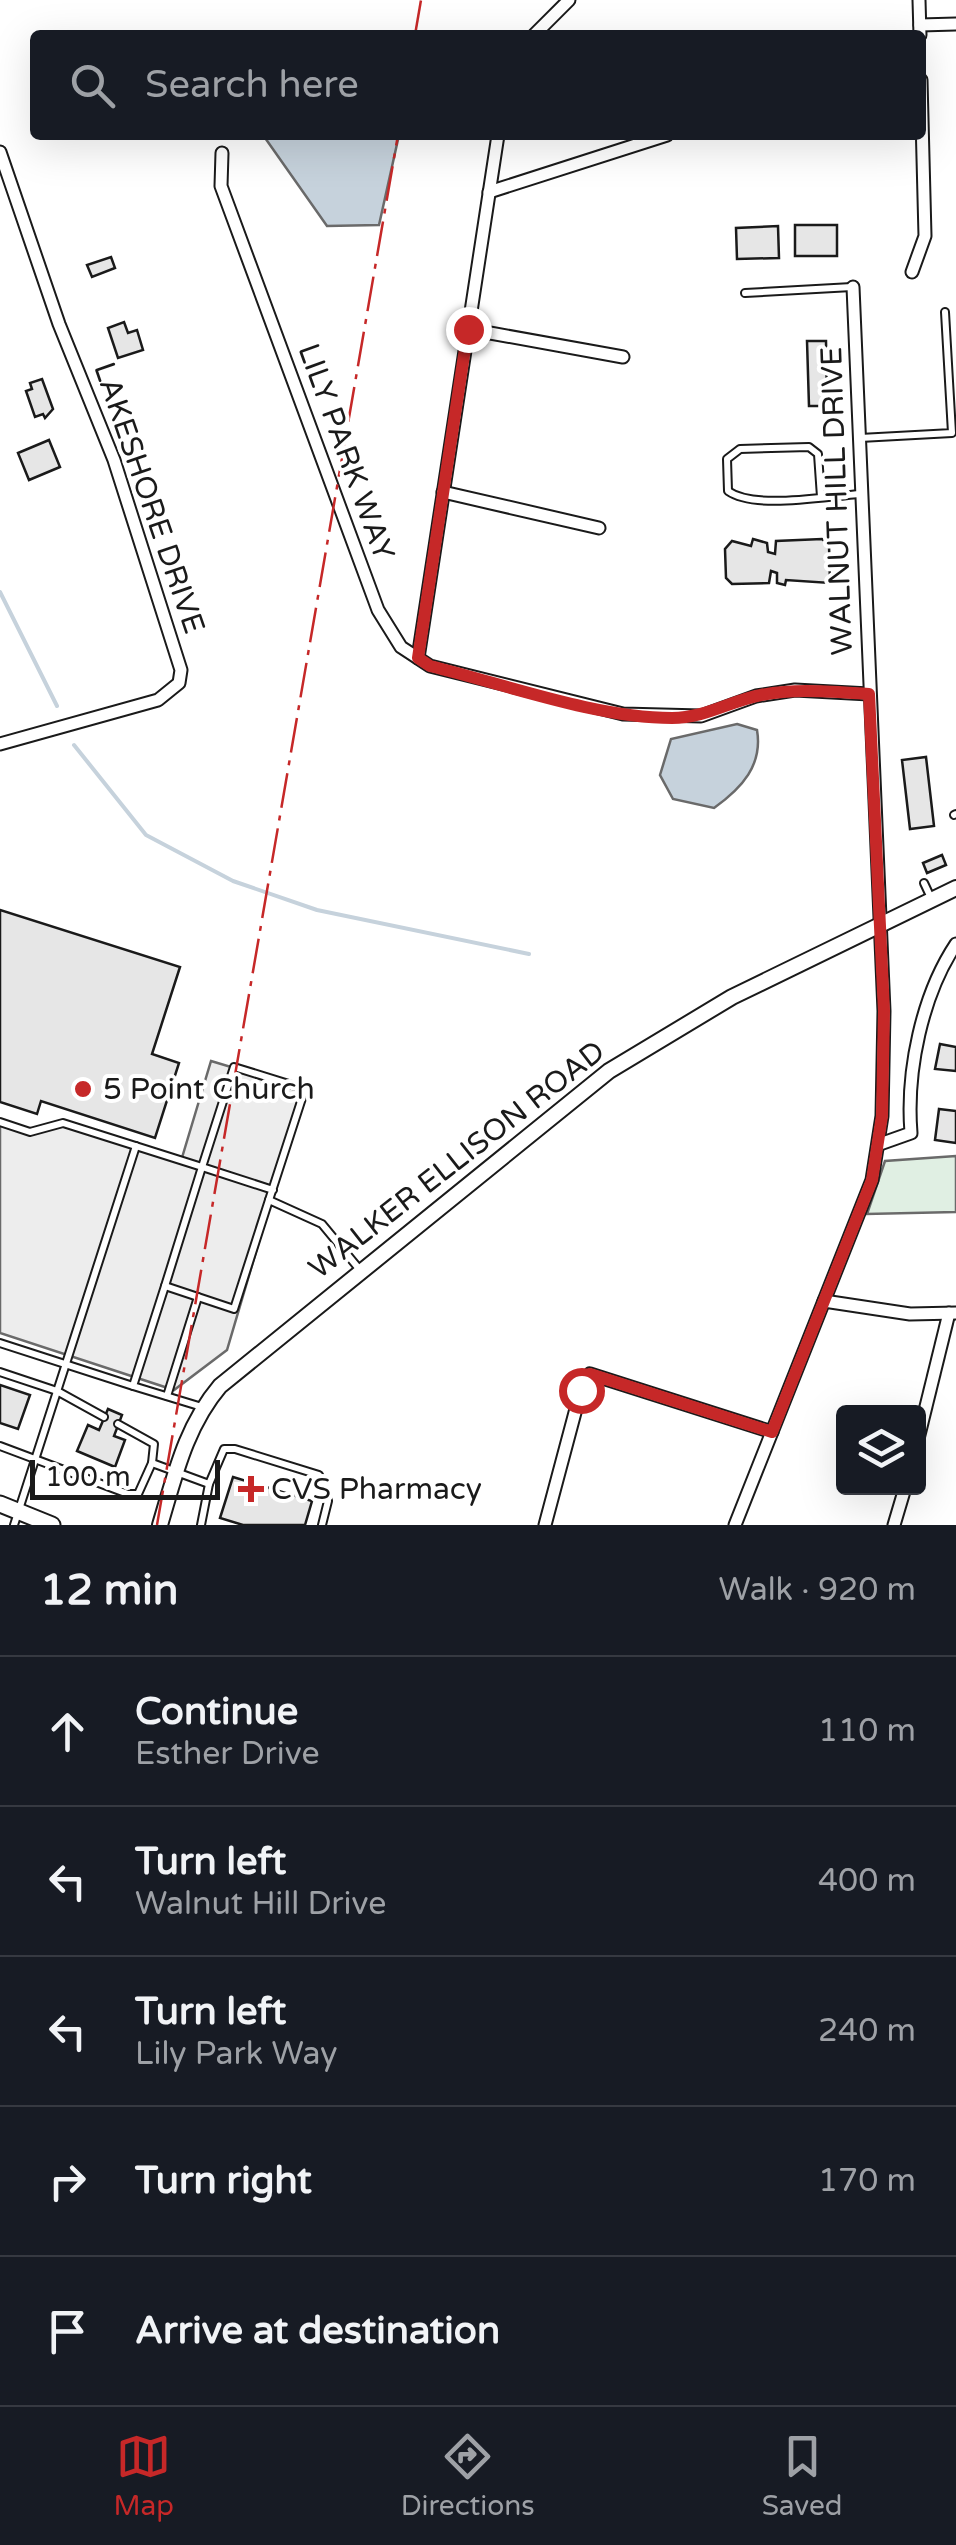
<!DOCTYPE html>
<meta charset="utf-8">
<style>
:root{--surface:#171b24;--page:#20242c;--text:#f1f3f6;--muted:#9ea1a6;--line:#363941;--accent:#c62828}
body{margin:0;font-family:"Varela Round",sans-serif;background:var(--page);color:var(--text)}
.controls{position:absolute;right:30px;bottom:30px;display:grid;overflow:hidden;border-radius:10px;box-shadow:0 10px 40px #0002}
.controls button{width:90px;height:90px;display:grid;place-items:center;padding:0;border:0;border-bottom:2px solid var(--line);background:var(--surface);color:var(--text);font:50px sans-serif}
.scale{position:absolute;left:30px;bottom:25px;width:190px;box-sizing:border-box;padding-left:10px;border:5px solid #1a1a1a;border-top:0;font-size:28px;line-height:35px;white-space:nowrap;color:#1a1a1a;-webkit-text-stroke:8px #fff;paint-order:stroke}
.stop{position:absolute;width:30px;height:30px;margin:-22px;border:8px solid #c62828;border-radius:50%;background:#fff}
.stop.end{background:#c62828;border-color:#fff;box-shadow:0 2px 10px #0008}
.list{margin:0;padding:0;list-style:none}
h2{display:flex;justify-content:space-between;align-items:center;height:130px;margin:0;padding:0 40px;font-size:42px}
h2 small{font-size:32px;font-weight:400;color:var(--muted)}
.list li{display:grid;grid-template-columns:65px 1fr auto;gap:30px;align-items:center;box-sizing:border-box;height:150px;padding:0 40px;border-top:2px solid var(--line)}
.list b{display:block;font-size:38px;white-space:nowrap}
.list p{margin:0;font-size:32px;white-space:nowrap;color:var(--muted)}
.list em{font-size:32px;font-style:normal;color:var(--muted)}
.icon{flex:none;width:55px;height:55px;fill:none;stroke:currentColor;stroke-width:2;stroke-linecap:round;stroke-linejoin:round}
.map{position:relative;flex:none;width:956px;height:1525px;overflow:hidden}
.search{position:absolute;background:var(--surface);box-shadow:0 10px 40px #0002;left:30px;right:30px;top:30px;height:110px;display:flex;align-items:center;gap:25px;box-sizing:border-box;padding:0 35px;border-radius:10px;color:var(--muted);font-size:38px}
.sheet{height:880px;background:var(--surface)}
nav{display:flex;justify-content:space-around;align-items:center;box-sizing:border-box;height:140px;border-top:2px solid var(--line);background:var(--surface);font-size:28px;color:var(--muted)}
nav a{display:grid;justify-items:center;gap:5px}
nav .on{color:var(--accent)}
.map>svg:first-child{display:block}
</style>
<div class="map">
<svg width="956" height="1525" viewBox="0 0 956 1525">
<rect width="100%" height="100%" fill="#fff"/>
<polygon fill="#e0efe3" stroke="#6a6a6a" stroke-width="2.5" points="956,1156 956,1212 867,1214 885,1161"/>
<polygon fill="#ededed" stroke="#6a6a6a" stroke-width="2.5" points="211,1061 304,1089 227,1350 174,1390 0,1333 0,1122 30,1132 63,1123 181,1161"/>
<g fill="#c6d2dc" stroke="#6a6a6a" stroke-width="2.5">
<polygon points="263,135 399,135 379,225 327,226"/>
<path d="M 737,724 L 757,730 C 763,765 742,788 714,808 L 673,799 L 660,775 L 671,739 Z"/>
</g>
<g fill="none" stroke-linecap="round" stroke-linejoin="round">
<g stroke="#c6d2dc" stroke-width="4">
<polyline points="0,592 57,706"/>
<polyline points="74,745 146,835 233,881 317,910 529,954"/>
</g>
</g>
<g fill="#e6e6e6" stroke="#1a1a1a" stroke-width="2.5">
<rect x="795" y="225" width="42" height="31"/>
<polygon points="778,226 779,258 737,259 736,228"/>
<polygon points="111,257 115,268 92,277 87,265"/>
<polygon points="124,322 128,333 137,330 143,350 118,358 108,328"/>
<polygon points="807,341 826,341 827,406 809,406"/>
<polygon points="42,379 53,409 45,418 43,414 35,417 26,391 32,389 30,383"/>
<polygon points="49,440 60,467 29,480 18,453"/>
<polygon points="753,539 767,543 768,552 775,554 776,541 822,539 829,545 830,583 786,580 785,585 777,583 777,573 771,571 769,583 732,584 726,578 725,549 732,541 751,546"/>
<polygon points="926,757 934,826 910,829 902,760"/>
<polygon points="942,855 946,865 927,873 923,863"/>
<polygon points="0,910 180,967 152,1054 179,1063 155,1138 41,1101 37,1114 0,1102"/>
<polygon points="940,1044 956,1047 956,1071 935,1069"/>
<polygon points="939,1109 956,1111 956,1143 935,1140"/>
<polygon points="0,1385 30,1395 18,1429 0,1423"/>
<polygon points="108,1409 122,1415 114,1436 125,1440 115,1467 77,1451 88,1425 99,1430"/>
<polygon points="233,1477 312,1501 305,1525 243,1525 220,1518"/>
</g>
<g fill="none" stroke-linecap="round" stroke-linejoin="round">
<defs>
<g id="service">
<polyline points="745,293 852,287"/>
<polyline points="860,438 952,433 945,312"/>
<path d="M 821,497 L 818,454 L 809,447 L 740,449 L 727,459 L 728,491 C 755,510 826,496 861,494"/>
<polyline points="954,815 956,814"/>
<polyline points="924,883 932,900"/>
<polyline points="0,1122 30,1132 63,1123 202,1167 165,1286"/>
<polyline points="269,1200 305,1089 234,1067 202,1167 273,1190"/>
<polyline points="0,1343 133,1386"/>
<polyline points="0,1372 57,1391 104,1417"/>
<polyline points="167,1396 198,1297"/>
<polyline points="202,1407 133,1386 165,1286 234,1309 269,1200 322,1224 360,1270"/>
<polyline points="118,1424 154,1444 152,1463"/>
<polyline points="0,1446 128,1494 138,1494 152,1463 209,1484"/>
<polyline points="14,1525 136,1146"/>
<polyline points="201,1525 209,1484 224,1449 235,1449 319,1475 328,1501 322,1525"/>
</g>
<g id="minor">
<polyline points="919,0 920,35"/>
<polyline points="920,25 956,24"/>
<polyline points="534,35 569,0"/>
<polyline points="0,152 59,324 114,460 181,670 179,683 158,700 0,744"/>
<polyline points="222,153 221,186 378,610 401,647 430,666 623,714 701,716 756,696 795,690 869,694"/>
<polyline points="489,192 667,135"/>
<polyline points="912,272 925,236 921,80"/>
<polyline points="468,329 623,357"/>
<polyline points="443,492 599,528"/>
<polyline points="418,658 498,135"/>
<path d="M 880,1144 L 911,1133 C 906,1071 922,995 956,944"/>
<polyline points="824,1301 910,1314 956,1313"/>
<polyline points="918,1439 949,1313"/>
<polyline points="545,1525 581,1390 590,1374 772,1432"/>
<polyline points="735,1525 872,1180 882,1116 884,1011 853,287"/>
<polyline points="894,1525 905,1488"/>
</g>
<path id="tertiary" d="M 160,1525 C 175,1475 186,1426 220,1386 L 609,1071 L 732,997 L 956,888"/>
<polyline id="secondary" points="0,1504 52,1525"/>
</defs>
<use href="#service" stroke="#1a1a1a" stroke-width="10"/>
<use href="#minor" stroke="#1a1a1a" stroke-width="15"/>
<use href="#tertiary" stroke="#1a1a1a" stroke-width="18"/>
<use href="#secondary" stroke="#1a1a1a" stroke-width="19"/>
<use href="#service" stroke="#fff" stroke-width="6"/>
<use href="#minor" stroke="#fff" stroke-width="11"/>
<use href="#tertiary" stroke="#fff" stroke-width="14"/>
<use href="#secondary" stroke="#fff" stroke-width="15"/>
<g stroke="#c62828" stroke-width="2.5" stroke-dasharray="35 8 5 8" stroke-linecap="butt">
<polyline points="415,35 421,0"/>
<polyline points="157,1525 398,135"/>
</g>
</g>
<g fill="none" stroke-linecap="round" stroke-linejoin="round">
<path stroke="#c62828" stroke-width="12" d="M 468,329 L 418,658 L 430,666 C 504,684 596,718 672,718 C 705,718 730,701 761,695 C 797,688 833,692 869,694 L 884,1011 L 882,1116 L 872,1180 L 772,1432 L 590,1374 L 581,1390"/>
</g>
<g fill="#c62828" stroke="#fff" stroke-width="4">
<circle cx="83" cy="1089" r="10"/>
<path d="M246 1474h10v10h10v10h-10v10h-10v-10h-10v-10h10z"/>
</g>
<g text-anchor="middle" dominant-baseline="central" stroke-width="8" stroke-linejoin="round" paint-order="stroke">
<g font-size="30" fill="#1a1a1a" stroke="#fff">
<text transform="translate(346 452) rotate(70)">LILY PARK WAY</text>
<text transform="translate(149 498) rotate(71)">LAKESHORE DRIVE</text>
<text transform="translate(837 501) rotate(-92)">WALNUT HILL DRIVE</text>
<text transform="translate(457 1160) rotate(-38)">WALKER ELLISON ROAD</text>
</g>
<g font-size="30" fill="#1a1a1a" stroke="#fff" text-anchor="start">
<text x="103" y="1089">5 Point Church</text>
<text x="271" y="1489">CVS Pharmacy</text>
</g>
</g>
</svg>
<div class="controls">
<button><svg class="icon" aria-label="layers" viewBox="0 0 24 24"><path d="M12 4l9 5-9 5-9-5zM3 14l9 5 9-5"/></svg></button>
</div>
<div class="scale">100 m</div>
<div class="stop" style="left:581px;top:1390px"></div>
<div class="stop end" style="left:468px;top:329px"></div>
<div class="search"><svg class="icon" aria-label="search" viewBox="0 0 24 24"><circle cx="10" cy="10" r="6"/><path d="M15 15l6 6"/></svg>Search here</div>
</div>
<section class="sheet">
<h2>12 min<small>Walk · 920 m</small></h2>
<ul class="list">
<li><svg class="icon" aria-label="ahead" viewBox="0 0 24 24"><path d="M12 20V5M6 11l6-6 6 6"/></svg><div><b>Continue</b><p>Esther Drive</p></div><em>110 m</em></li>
<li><svg class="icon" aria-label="left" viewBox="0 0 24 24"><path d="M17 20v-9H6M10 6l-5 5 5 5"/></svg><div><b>Turn left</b><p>Walnut Hill Drive</p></div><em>400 m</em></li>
<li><svg class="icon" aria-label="left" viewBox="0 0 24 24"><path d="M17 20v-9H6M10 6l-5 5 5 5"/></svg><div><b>Turn left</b><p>Lily Park Way</p></div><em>240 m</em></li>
<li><svg class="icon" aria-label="right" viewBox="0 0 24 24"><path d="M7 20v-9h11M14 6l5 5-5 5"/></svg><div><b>Turn right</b></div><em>170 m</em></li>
<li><svg class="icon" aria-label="arrive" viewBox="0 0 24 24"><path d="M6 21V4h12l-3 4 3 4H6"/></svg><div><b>Arrive at destination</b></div></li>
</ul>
</section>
<nav>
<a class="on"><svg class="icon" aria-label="map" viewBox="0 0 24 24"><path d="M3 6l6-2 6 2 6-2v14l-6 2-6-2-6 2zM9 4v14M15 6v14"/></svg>Map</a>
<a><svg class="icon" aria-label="directions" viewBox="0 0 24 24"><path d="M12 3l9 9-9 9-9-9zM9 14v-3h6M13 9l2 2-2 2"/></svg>Directions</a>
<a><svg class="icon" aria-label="saved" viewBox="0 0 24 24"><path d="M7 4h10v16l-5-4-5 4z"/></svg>Saved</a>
</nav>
